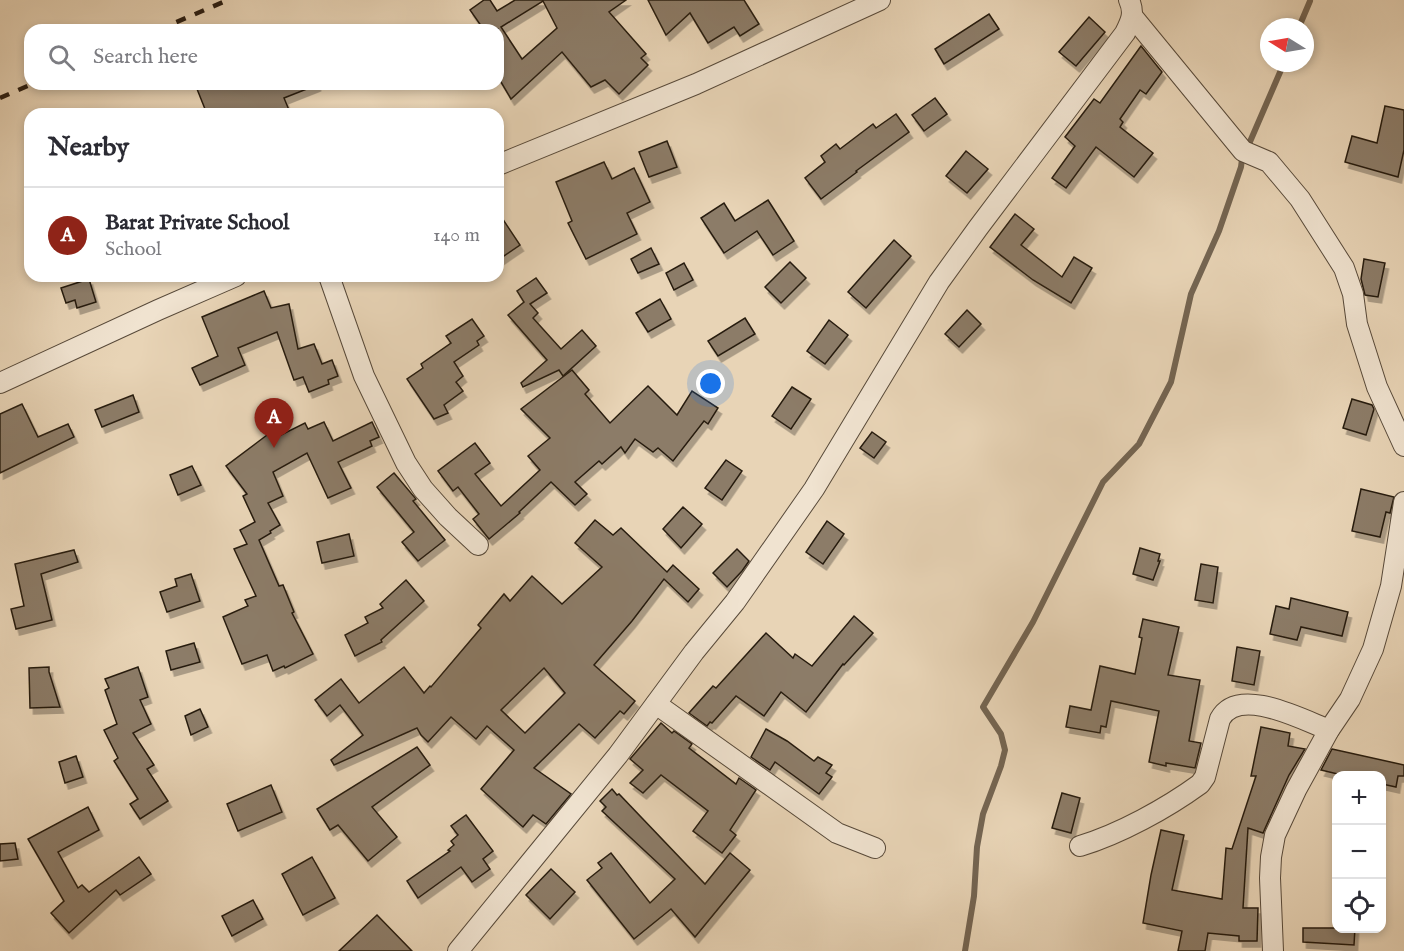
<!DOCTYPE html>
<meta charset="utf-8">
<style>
:root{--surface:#fff;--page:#f2f2f3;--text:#2b2b33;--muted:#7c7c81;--line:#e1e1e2;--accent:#8f2418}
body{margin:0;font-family:"IM FELL English",serif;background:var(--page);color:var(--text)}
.controls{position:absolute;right:18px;bottom:18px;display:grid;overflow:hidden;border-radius:12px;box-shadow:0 3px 9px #0003}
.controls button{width:54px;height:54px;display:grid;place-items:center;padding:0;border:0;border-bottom:2px solid var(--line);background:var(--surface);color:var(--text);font:30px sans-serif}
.compass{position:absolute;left:1260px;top:18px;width:54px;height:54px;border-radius:50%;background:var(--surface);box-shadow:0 3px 9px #0003;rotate:281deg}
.you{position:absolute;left:711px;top:384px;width:21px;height:21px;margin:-15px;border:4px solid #fff;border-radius:50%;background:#1a73e8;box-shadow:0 0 0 9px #1a73e833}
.badge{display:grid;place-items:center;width:39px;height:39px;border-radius:50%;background:var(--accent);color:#fff;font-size:20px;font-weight:700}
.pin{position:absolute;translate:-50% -50px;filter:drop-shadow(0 2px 3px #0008)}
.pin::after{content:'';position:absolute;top:32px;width:21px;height:18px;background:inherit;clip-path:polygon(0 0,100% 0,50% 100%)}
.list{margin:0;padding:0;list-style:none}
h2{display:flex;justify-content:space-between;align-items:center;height:78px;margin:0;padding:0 24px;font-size:26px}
h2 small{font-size:20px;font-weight:400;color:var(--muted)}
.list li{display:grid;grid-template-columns:39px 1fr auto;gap:18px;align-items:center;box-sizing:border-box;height:96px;padding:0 24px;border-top:2px solid var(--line)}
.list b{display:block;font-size:22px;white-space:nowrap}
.list p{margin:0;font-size:20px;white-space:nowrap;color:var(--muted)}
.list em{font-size:20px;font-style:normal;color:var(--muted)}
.icon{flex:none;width:33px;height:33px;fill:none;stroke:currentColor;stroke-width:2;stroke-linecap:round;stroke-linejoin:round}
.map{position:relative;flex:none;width:1404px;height:951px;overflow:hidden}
.search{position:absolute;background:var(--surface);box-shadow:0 3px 9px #0003;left:24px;top:24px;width:480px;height:66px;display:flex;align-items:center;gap:15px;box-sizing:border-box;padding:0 21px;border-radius:18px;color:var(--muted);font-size:22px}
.panel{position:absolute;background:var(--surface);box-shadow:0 3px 9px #0003;left:24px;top:108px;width:480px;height:174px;border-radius:18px}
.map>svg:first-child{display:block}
</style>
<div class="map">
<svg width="1404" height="951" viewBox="0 0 1404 951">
<defs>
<filter id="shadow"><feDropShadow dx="3.5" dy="6" stdDeviation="0" flood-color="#0004"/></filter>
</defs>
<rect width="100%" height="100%" fill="#e8d4b6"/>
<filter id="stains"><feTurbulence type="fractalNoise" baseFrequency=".00333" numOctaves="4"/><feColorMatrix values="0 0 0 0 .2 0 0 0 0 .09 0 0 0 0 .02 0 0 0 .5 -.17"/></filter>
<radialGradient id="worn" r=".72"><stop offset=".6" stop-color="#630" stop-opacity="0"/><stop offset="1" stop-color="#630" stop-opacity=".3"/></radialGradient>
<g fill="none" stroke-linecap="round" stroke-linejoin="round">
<g stroke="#746552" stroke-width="6">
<polyline points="1299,27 1310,1"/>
<polyline points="965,951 974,896 977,847 983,814 1001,766 1005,750 1001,734 983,707 1033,622 1103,482 1139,444 1171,382 1191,294 1219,231 1241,167 1243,151 1249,144 1284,63"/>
</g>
</g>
<g fill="#8c7c67" stroke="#281c11" stroke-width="1.5" fill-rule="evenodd" filter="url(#shadow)">
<path d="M 484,0 L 490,0 L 497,11 L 515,0 L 626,0 L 609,12 L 646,54 L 641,58 L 648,65 L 619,94 L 605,80 L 591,87 L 562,52 L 511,99 L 498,77 L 498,29 L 484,30 L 470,10 ZM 543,1 L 557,28 L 522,59 L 501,27 Z"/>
<polygon points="648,0 744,0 759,24 740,36 734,27 708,43 690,13 666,35"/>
<polygon points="989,14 999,29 944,64 935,49"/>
<polygon points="1089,17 1105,32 1076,66 1059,52"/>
<polygon points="1141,46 1162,72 1146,94 1140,90 1120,119 1123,122 1120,127 1153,153 1134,177 1096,147 1066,188 1052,178 1075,146 1065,137 1094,99 1100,103"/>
<polygon points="211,84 317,84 317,85 284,98 289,110 280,114 207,114 197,89"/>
<polygon points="935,98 947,114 924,131 912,115"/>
<polygon points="1385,106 1404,110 1404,150 1398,177 1345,162 1352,136 1377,143"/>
<polygon points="896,114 909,132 856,171 857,172 821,199 805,178 825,162 821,156 836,144 840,149 873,124 876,128"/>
<polygon points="667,141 677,167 649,177 639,152"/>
<polygon points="966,151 988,169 967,193 946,176"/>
<polygon points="604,162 612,179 634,168 650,202 627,213 637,234 586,259 568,223 572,221 556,182"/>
<polygon points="768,200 794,241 773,255 757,231 724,253 701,218 724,203 735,221"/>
<polygon points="498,212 520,245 498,260"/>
<polygon points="1015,214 1034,229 1021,245 1062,277 1074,257 1092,268 1071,303 1033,280 990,247"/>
<polygon points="894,240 911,256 866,308 848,292"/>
<polygon points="651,248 659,264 638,273 631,259"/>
<polygon points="1364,259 1385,263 1378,297 1365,295 1361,279"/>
<polygon points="790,262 806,278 781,303 765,287"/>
<polygon points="684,263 693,280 674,290 666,273"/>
<polygon points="536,278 547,293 530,304 538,313 533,318 561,349 582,330 596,346 563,376 559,370 523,387 521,383 547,360 508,315 524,302 517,291"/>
<polygon points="89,279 96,302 77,308 75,300 66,303 61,288"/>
<polygon points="264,291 271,308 289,304 298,349 314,344 322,364 332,360 338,376 328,380 329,384 309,392 303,377 294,380 277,332 238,348 245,365 200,385 192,368 218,356 202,317"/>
<polygon points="660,299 671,319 648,332 636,313"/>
<polygon points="967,310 981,324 959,347 945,334"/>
<polygon points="745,318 755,334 718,356 708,341"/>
<polygon points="472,319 484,336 477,341 479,345 454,362 463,376 456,382 463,391 444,405 448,413 434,419 407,379 423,368 421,364 451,343 446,336"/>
<polygon points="829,320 848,335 825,364 807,351"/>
<polygon points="572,370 589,390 585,394 610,423 648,386 677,415 692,391 718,408 708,424 704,421 673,461 658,448 653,452 635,439 625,453 621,447 602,464 599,461 575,482 587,494 575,505 551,482 519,512 520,513 489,539 473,519 479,514 458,487 453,491 438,471 475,443 490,463 475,474 501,506 540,470 528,456 550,438 521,409"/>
<polygon points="792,387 811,399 791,429 772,416"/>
<polygon points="133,395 139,412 102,427 95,410"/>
<polygon points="1352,399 1372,405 1374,409 1366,435 1343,428"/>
<polygon points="22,404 38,437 68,424 74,437 0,473 0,414"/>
<polygon points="324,422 333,441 372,422 379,437 370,441 372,446 338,462 351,488 328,498 307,453 273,472 283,496 268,503 280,525 270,531 271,533 259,540 279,586 283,585 294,612 292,613 313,654 285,668 284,666 273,671 267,655 242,664 223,617 248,606 245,600 256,596 234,549 247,544 240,530 255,522 243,496 247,494 226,466 275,429 279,436 305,423 308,429"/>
<polygon points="872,432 886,442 874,458 860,448"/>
<polygon points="726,460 742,471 722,500 705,488"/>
<polygon points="192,466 201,485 178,495 170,475"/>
<polygon points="394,473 416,499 413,501 445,540 418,561 402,542 414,532 377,487"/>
<polygon points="1361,489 1394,497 1390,513 1386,512 1380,537 1352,531"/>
<polygon points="683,507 702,524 681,548 663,529"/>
<path d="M 595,520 L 613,535 L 621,528 L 667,572 L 673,565 L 699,589 L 688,602 L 664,579 L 632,621 L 594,665 L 635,701 L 624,714 L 620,711 L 595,738 L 579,724 L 534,768 L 571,794 L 546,824 L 533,815 L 523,827 L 481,789 L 514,750 L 487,726 L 476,739 L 451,717 L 428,742 L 421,735 L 417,728 L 334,765 L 331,760 L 363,735 L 340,705 L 327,716 L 315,700 L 341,679 L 359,703 L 404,667 L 424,693 L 430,686 L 431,687 L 481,628 L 478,625 L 504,594 L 510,601 L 532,576 L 562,604 L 602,567 L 575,543 ZM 544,668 L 565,693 L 525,733 L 501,710 Z"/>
<polygon points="827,521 844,534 823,564 806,552"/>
<polygon points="349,534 354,556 322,563 317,542"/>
<polygon points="1140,548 1160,554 1158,561 1160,561 1153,580 1133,574"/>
<polygon points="737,549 749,561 742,571 727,587 713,573"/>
<polygon points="74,550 78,562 41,574 52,620 16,629 11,609 24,606 15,564"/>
<polygon points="1201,564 1218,567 1213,603 1195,600"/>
<polygon points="191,574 200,601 167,612 160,592 177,586 175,579"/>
<polygon points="406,580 424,601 381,640 382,642 355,656 345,635 368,623 365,617 383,608 380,604"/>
<polygon points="1291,598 1348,612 1342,636 1301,627 1297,640 1270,634 1276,606 1289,609"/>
<polygon points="854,616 873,633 844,665 843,664 806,712 781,692 764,716 736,696 712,723 710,722 707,726 689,713 713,686 716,688 766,633 793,658 795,654 812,666"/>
<polygon points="1143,619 1179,627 1168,675 1200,680 1189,741 1201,743 1195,768 1166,763 1166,766 1149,762 1159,711 1111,701 1106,727 1101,726 1100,733 1066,727 1070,706 1091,710 1100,666 1135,674 1142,638 1139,637"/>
<polygon points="194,643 200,662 171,670 166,651"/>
<polygon points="1237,647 1260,651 1254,685 1232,681"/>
<polygon points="49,667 49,672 60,707 30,708 29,668"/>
<polygon points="138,667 148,697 140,700 151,724 133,733 154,765 147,769 168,801 140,819 130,804 138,799 114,761 118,758 104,730 117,724 105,690 109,688 105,679"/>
<polygon points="200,709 208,727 191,735 185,716"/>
<polygon points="661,723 672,733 674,731 692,744 689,748 736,784 739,778 756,790 730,830 736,835 722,853 693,831 708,811 661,775 643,793 630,783 643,770 630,759"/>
<polygon points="1261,727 1290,733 1288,746 1305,749 1289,775 1263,833 1248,828 1243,908 1258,908 1257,941 1239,941 1239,936 1208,933 1205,951 1178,951 1182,931 1143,923 1151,875 1161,830 1184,835 1172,890 1222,899 1226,848 1232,849 1256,776 1251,776"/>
<polygon points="766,729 787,741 814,761 818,757 832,765 826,773 832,777 819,794 775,762 770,770 751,757"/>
<polygon points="417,747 430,765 372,807 397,837 368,861 338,825 330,830 317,809"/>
<polygon points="1332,749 1404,765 1404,776 1398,776 1396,787 1382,784 1382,776 1346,776 1321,770"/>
<polygon points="76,756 83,777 65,783 59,762"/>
<polygon points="271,785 282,812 238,831 227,804"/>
<polygon points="612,789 617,795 619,794 705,884 730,853 750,870 695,937 671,909 634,939 587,880 602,868 598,863 611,853 650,903 675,879 602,811 606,807 600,801"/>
<polygon points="1062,793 1080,798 1071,833 1052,828"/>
<polygon points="88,807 99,830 58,852 78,888 82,885 89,892 139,857 151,874 120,895 116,890 69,933 51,913 64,901 28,839"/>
<polygon points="466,815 493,851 483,859 490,869 472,882 461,867 418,898 407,881 450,851 448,850 454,845 451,841 458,835 451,826"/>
<polygon points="15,843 18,859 0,861 0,844"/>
<polygon points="312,857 335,898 303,915 282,874"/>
<polygon points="551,869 575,892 550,919 526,895"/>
<polygon points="253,900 263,919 232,936 222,916"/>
<polygon points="377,915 412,951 339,951"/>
<polygon points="1303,928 1355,928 1354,945 1303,942"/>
</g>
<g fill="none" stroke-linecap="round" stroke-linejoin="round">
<defs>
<g id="street">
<polyline points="1133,17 1243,151 1269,162 1300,199 1344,268 1353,294 1357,324 1377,387 1404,446"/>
<polyline points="498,165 696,84 880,0"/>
<polyline points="329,276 364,376 406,463 423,489 448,517 478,545"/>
<polyline points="0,383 158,310 236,276"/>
<polyline points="656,704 837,833 875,848"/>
<path d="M 1080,846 C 1120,834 1167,808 1200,784 L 1205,777 L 1220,719 C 1238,685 1303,720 1329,730"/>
<path d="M 458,951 L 618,755 L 694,652 L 735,602 L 814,489 L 939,282 L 978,228 L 1125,33 C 1131,21 1135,13 1129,0"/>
<polyline points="1273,951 1270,878 1271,857 1275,835 1296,790 1329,730 1350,699 1373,649 1391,586 1404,502"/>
</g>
</defs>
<use href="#street" stroke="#584a3a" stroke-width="22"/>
<use href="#street" stroke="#f0e3d0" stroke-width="20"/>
<g stroke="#281c11" stroke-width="4.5" stroke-dasharray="10 10" stroke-linecap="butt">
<polyline points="158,30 228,0"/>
<polyline points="0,98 32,84"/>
</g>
</g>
<rect width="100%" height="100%" filter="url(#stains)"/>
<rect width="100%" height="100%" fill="url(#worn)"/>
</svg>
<div class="controls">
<button>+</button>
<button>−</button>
<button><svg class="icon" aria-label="locate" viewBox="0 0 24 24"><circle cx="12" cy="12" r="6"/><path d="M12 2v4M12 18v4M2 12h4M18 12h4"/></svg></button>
</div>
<svg class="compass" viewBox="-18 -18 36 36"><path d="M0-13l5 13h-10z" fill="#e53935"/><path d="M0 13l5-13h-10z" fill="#7c7c81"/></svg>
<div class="you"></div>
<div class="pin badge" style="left:274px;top:448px">A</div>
<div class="search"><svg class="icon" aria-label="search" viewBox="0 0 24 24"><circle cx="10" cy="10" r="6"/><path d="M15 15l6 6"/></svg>Search here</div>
<section class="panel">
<h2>Nearby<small></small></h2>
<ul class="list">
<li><span class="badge">A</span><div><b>Barat Private School</b><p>School</p></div><em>140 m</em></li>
</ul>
</section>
</div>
